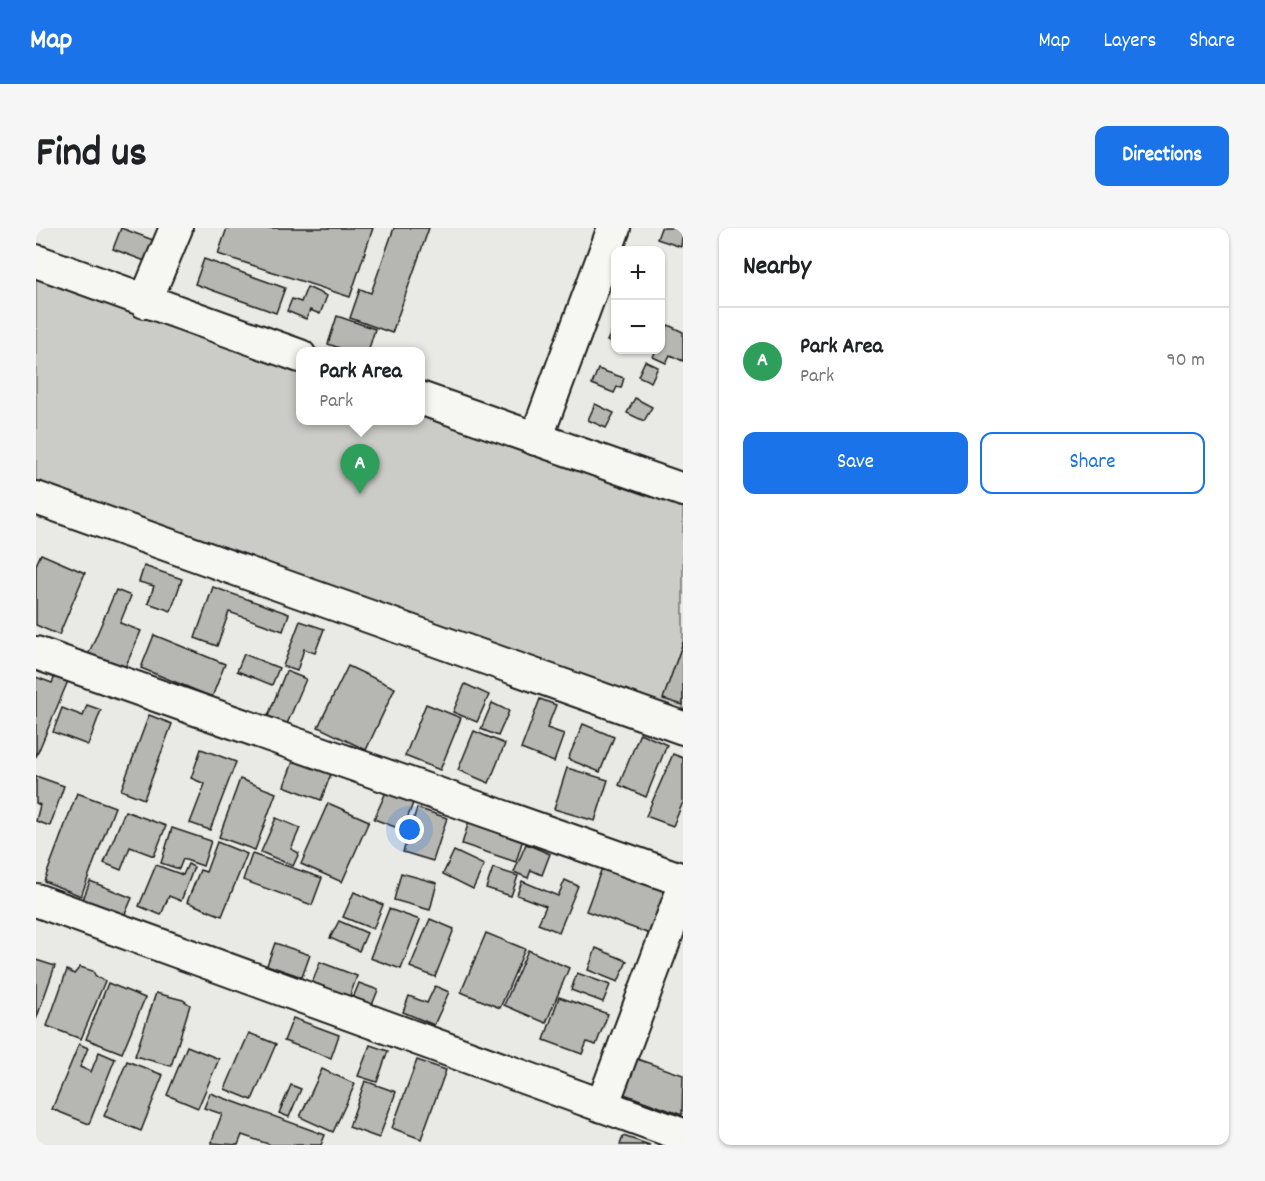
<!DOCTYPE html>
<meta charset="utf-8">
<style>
:root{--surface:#fff;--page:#f6f6f6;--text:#202124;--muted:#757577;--line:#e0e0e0;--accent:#1a73e8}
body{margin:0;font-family:Dekko,sans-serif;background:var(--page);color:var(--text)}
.controls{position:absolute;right:18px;top:18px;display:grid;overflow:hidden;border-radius:12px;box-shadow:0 2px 4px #0004}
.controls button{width:54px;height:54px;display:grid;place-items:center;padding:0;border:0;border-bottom:2px solid var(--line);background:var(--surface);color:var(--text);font:30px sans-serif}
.you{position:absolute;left:374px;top:602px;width:21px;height:21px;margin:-15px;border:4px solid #fff;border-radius:50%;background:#1a73e8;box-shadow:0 0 0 9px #1a73e833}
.badge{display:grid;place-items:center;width:39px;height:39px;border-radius:50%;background:var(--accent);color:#fff;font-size:20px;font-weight:700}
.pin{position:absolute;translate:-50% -50px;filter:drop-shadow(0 2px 3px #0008)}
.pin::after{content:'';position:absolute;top:32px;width:21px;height:18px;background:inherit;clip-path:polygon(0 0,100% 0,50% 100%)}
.popup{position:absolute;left:260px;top:119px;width:129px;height:78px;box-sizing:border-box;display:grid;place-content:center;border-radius:12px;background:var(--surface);filter:drop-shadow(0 2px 4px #0005);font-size:20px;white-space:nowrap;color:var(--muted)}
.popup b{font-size:22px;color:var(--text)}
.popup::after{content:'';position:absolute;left:50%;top:100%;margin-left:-12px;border:12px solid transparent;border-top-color:var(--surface)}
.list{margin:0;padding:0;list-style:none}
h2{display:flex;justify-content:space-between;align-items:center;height:78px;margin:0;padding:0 24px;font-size:26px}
h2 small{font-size:20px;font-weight:400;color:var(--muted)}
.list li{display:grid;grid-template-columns:39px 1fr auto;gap:18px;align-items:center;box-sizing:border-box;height:108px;padding:0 24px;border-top:2px solid var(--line)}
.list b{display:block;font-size:22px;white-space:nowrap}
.list p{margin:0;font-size:20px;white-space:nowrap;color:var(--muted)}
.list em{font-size:20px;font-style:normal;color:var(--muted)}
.actions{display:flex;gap:12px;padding:18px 24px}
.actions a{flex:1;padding:14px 0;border:2px solid var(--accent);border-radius:12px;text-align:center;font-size:21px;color:var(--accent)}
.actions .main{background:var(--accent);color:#fff}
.map{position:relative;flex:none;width:647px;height:917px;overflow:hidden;border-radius:12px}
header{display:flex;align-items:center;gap:36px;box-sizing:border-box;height:84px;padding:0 30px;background:var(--accent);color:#fff}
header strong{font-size:28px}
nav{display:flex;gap:33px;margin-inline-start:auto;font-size:21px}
.intro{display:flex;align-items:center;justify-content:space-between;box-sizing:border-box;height:144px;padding:0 36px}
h1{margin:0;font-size:42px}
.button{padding:15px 27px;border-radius:12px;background:var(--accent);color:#fff;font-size:21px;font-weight:700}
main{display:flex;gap:36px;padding:0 36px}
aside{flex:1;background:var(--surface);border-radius:12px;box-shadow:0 2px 4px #0004}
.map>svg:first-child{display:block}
</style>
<header>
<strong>Map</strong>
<nav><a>Map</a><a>Layers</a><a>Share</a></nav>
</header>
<div class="intro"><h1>Find us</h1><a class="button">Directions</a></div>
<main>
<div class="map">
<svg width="647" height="917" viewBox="0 0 647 917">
<rect width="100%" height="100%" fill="#e9e9e5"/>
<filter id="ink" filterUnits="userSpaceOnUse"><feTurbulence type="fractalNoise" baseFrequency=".0167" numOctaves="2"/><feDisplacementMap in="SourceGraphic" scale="12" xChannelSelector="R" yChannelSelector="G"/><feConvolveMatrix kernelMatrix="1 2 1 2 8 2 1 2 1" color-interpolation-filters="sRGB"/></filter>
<g filter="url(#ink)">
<polygon fill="#cbcbc7" stroke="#747472" stroke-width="1.5" points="0,33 264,128 264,192 384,192 384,170 647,262 647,500 0,270"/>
<g fill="#b6b6b3" stroke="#1c1c1c" stroke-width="1.5">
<polygon points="85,0 117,12 109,33 77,21"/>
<polygon points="191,0 337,0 314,69 182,26"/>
<polygon points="358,0 393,0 356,105 314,90 324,61 335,65"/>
<polygon points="625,0 647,0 645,19 621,11"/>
<polygon points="168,31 249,60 240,85 159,56"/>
<polygon points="271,59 291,68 284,86 274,82 270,91 251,83 256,71 265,74"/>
<polygon points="301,88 339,101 332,124 315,124 292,116"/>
<polygon points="580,94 580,117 571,113"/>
<polygon points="624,94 630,96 624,110"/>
<polygon points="632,97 647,104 647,133 634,127 630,135 617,129 620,122 624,122 624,113"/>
<polygon points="609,133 622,139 615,154 602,148"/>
<polygon points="562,141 588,150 585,160 581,159 578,165 556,156"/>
<polygon points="599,170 616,179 608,193 591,185"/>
<polygon points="559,176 578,185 570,200 552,192"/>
<polygon points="5,326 49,345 23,407 0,397 0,337"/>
<polygon points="108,338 146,351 135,383 112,375 118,358 103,354"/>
<polygon points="177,359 253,386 247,403 193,384 181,418 159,410"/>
<polygon points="80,362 95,368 84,395 105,403 88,442 52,427"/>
<polygon points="264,393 288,401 279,425 268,421 261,443 247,438"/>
<polygon points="118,407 189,436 176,469 105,440"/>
<polygon points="647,414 647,477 627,471"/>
<polygon points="208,426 243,440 236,457 201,443"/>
<polygon points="312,438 359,460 330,522 282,499"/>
<polygon points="250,443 270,451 251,496 232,488"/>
<polygon points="19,448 32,453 0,529 0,449 16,455"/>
<polygon points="429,456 453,467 441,494 417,484"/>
<polygon points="504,471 520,477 511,500 528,506 518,534 485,521"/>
<polygon points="456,475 473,483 462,508 445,501"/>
<polygon points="390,476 425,490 404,542 369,528"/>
<polygon points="51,477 65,482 52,517 17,504 26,480 47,488"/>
<polygon points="113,487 136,496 108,571 85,562"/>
<polygon points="547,496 578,509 564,544 532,531"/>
<polygon points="438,503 469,516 453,555 422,542"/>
<polygon points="604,505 631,517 610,569 583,557"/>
<polygon points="165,521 200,534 174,602 154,595 169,556 155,550"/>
<polygon points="637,526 647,530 647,574 637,598 610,588"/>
<polygon points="259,528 297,541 285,572 248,558"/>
<polygon points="531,540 572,552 559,593 518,581"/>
<polygon points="0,548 28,558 14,598 0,593 4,577 0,575"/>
<polygon points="204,551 240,565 219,622 183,609"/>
<polygon points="350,564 377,575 367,602 338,591"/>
<polygon points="41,565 79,579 45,668 8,653"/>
<polygon points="292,575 333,593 306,654 265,636"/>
<polygon points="381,580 411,590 397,633 367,624"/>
<polygon points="89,583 130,598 118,628 94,619 85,642 68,635"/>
<polygon points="240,590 264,600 255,621 263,625 257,638 225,624"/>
<polygon points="433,593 487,611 480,634 426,616"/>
<polygon points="136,600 175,613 167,638 147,631 143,641 125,635"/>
<polygon points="181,614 211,626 186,688 151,674 164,642 170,644"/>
<polygon points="490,616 514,626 506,647 495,642 492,650 478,644"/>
<polygon points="418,623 448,637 437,661 407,646"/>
<polygon points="216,626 286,650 276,677 207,652"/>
<polygon points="152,636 158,639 145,673 133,668 125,687 103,678 120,637 147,647"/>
<polygon points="567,637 630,660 614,706 550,683"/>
<polygon points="457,640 482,648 475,668 450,660"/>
<polygon points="365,645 401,655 394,682 358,672"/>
<polygon points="529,652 542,658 523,704 502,696 510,678 481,667 486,653 522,668"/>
<polygon points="54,653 96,670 86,693 45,677"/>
<polygon points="318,664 347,677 337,701 307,689"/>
<polygon points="353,681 384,692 365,741 334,730"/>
<polygon points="394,691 418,701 399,749 374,739"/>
<polygon points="303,693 331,705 323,723 294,710"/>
<polygon points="450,705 489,721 464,780 425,764"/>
<polygon points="239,715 274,727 266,749 231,737"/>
<polygon points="560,720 591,733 582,754 552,742"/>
<polygon points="492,722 533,740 510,795 468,777"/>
<polygon points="0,732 19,738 0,792"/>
<polygon points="284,734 321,748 312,773 275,758"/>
<polygon points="44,739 57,743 60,749 69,753 45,811 11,798 31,742 38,746"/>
<polygon points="541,745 574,757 567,774 535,762"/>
<polygon points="72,755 109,770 86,825 50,811"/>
<polygon points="323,755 342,762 334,782 315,775"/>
<polygon points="399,758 413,764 398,797 367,784 373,768 391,775"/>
<polygon points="120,765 147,772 154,777 135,838 99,828"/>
<polygon points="523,769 572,786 560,817 551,814 546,826 508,812"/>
<polygon points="257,790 303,807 295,830 248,813"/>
<polygon points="213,805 240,816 216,872 189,861"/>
<polygon points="43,816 52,820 44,839 55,844 63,824 79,831 53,896 16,881"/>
<polygon points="334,817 352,823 341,854 322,848"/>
<polygon points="151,818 183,831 162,880 131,867"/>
<polygon points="601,831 647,847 646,887 588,866"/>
<polygon points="381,832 410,842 385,911 356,900"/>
<polygon points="91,833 127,847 105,903 68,888"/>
<polygon points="286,841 319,856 297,904 264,889"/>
<polygon points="329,853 360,864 343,910 313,899"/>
<polygon points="255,857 265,861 253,889 243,885"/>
<polygon points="174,865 289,907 285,917 235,917 206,907 202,917 175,915 186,886 168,880"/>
<polygon points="587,908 614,917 584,917"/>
</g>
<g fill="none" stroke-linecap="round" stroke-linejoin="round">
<defs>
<g id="minor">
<polyline points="0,33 264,128"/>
<polyline points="109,74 140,0"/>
<polyline points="384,170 647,262"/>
<polyline points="500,211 578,0"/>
<polyline points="0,270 647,500"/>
<polyline points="0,425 647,652"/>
<polyline points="0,672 647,907"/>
<polyline points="566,878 647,662"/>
</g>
</defs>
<use href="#minor" stroke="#1c1c1c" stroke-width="36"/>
<use href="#minor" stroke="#f6f6f2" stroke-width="32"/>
</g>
</g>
</svg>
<div class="controls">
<button>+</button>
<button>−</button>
</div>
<div class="you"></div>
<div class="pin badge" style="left:324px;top:266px;background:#2e9e5b">A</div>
<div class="popup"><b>Park Area</b>Park</div>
</div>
<aside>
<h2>Nearby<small></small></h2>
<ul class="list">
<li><span class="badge" style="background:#2e9e5b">A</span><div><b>Park Area</b><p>Park</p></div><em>90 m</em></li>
</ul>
<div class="actions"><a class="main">Save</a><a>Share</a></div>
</aside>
</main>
